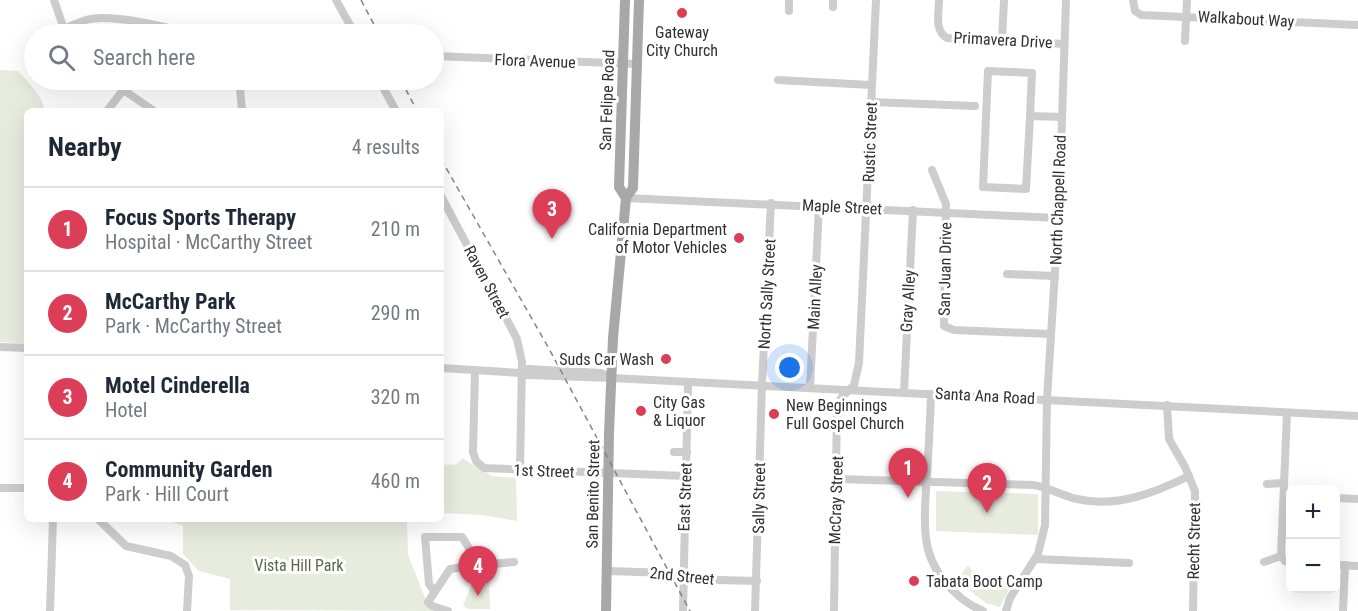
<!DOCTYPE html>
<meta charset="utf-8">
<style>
:root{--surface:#fff;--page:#f2f2f3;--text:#1f2937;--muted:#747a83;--line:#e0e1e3;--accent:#dc3e57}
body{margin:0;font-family:"Roboto Condensed",sans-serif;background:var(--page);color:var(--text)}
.controls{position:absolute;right:18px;bottom:18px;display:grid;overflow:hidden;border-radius:9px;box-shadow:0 6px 24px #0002}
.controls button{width:54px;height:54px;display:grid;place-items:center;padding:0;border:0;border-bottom:2px solid var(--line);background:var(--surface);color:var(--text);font:30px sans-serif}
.you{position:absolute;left:790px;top:368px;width:21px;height:21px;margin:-15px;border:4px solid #fff;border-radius:50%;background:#1a73e8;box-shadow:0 0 0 9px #1a73e833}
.badge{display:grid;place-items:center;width:39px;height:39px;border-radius:50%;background:var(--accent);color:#fff;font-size:20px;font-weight:700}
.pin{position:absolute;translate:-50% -50px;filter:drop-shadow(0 2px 3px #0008)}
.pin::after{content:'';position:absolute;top:32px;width:21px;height:18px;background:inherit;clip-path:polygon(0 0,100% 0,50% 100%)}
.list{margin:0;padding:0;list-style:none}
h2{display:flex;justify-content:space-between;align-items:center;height:78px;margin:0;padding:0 24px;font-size:26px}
h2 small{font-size:20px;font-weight:400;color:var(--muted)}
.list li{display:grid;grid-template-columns:39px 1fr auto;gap:18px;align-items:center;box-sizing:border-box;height:84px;padding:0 24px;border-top:2px solid var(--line)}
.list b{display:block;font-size:22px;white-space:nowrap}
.list p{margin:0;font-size:20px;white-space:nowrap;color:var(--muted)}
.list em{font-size:20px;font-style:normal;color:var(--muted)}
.icon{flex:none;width:33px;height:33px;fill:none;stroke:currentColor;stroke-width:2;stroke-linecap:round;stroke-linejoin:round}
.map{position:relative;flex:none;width:1358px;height:611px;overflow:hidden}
.search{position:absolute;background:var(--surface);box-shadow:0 6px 24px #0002;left:24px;top:24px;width:420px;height:66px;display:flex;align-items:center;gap:15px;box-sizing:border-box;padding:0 21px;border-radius:33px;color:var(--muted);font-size:22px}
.panel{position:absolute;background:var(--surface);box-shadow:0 6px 24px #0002;left:24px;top:108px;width:420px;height:414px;border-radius:9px}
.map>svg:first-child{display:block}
</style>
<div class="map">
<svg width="1358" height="611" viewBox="0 0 1358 611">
<rect width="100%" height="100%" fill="#fff"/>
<g fill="#e7ecdf">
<path d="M 0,70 L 18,71 C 28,82 43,96 45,111 L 27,111 L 27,344 L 0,342 Z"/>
<path d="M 462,458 L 492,476 L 516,478 L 517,521 L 481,515 L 441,513 L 441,464 C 451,465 457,467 462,458 Z"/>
<polygon points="936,491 1038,494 1038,535 936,531"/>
<polygon points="165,519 407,519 408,555 429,608 433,611 230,610 230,579 199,571 183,554 183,526"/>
<polygon points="968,565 979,582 999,582 1003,576 1012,584 1000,607 986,603 956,580"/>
<polygon points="489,568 490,609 469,609 463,606 471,586 471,569"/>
</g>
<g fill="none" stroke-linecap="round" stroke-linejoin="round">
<g stroke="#cdcdcd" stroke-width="8">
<polyline points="54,0 64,29 68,34"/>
<polyline points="336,0 355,34"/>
<path d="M 939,0 C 939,13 934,31 947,38 L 1064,44"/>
<polyline points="1133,0 1135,11 1141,15 1358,25"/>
<polyline points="833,7 833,0"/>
<polyline points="789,11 789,0"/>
<path d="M 64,29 C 71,26 79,22 86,20 C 110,13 167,27 191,34"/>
<polyline points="1002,41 1004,0"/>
<polyline points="1185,41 1187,0"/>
<polyline points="434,56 637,64"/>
<polyline points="109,80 154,111"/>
<polyline points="236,80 240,88 242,111"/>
<polyline points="379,80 396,111"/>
<polyline points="778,80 871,85"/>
<polyline points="871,102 975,106"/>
<polyline points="107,111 124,89"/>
<polyline points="1030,116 1026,189 983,187 988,71 1032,73 1030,116 1062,117"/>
<polyline points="932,170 946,204 944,326 954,330 1050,334"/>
<polyline points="441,196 517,339 522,362 520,470"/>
<polyline points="626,198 1058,218"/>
<polyline points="1007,274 1055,276"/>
<polyline points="0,347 27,348"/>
<polyline points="441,368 522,373 527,375 612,378 601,373 528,369 522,373"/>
<polyline points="475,370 473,452 476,461 484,468 686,476"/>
<polyline points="612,378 1358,416"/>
<polyline points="810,388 819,206"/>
<polyline points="904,392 913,210"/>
<path d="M 931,394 C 930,420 929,446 927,473 C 926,494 923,516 926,538 C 929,569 954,599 983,611"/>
<polyline points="1167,405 1169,439 1185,467 1195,491 1193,611"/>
<polyline points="837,410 841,398 854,385 859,363 876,0"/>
<polyline points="674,452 687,452"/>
<path d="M 837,479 L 1033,485 C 1049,487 1062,496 1077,499 C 1117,508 1154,493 1189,476"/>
<polyline points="1267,484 1284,483"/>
<polyline points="0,488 27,488"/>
<polyline points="1336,498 1358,499"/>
<polyline points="98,519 126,546 171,556 185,565 189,576 187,611"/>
<polyline points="1281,556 1287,413"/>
<polyline points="1281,556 1285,561 1290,563"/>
<polyline points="1036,559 1129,563"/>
<polyline points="1264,562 1281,556"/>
<polyline points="1336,565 1358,566"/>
<polyline points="607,571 670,573 683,579 757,581"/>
<polyline points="434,591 429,584 425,537 462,537 469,548 470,566 514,562"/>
<polyline points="50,611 53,519"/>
<polyline points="448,611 432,606 428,602 450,569 470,566"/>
<polyline points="683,611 688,382"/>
<polyline points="755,611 762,385 771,203"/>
<polyline points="834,611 837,406"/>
<polyline points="1006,611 1010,598 1038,554 1045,525 1047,399 1059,208 1066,0"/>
<polyline points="1343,611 1345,565"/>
</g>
<g stroke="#a8a8a8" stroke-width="10">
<polyline points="625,0 619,187 626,198"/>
<polyline points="606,611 609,433 613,338 626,198 633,188 639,0"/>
</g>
<g stroke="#858585" stroke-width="1.5" stroke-dasharray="6 4.5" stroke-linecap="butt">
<polyline points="361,0 379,34"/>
<polyline points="401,80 417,111"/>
<polyline points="441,159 548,347 690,611"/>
</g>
</g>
<g fill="#dc3e57" stroke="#fff" stroke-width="2">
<circle cx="682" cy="13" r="6"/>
<circle cx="739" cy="238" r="6"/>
<circle cx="666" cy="359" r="6"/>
<circle cx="641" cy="411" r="6"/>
<circle cx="774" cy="414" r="6"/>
<circle cx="914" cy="581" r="6"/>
</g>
<g text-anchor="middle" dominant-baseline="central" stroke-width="6" stroke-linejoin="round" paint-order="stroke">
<g font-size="16" fill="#303030" stroke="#fff">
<text transform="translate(1246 19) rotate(3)">Walkabout Way</text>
<text transform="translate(1003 40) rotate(3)">Primavera Drive</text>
<text transform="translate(535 61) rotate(2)">Flora Avenue</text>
<text transform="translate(607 100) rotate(-88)">San Felipe Road</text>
<text transform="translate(870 142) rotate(-88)">Rustic Street</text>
<text transform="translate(1058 200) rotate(-88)">North Chappell Road</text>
<text transform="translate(842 207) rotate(3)">Maple Street</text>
<text transform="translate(945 269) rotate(-89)">San Juan Drive</text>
<text transform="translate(487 282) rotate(62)">Raven Street</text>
<text transform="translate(767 294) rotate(-87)">North Sally Street</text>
<text transform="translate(815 297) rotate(-87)">Main Alley</text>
<text transform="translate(908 301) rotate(-87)">Gray Alley</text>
<text transform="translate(985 396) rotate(3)">Santa Ana Road</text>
<text transform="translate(544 471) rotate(2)">1st Street</text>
<text transform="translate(593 494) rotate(-89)">San Benito Street</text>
<text transform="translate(685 497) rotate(-88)">East Street</text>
<text transform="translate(759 498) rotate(-89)">Sally Street</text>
<text transform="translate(836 500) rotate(-88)">McCray Street</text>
<text transform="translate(1194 541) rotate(-89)">Recht Street</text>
<text transform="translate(682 576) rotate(6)">2nd Street</text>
</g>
<g font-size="16" fill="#303030" stroke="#fff" text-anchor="start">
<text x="682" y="32" text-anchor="middle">Gateway<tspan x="682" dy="18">City Church</tspan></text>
<text x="727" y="229" text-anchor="end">California Department<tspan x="727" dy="18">of Motor Vehicles</tspan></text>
<text x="654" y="359" text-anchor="end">Suds Car Wash</text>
<text x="653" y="402">City Gas<tspan x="653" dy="18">&amp; Liquor</tspan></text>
<text x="786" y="405">New Beginnings<tspan x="786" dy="18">Full Gospel Church</tspan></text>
<text x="926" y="581">Tabata Boot Camp</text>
</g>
<g font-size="16" fill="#576a40" stroke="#fff">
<text x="299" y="565">Vista Hill Park</text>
</g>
</g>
</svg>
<div class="controls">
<button>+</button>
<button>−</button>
</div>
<div class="you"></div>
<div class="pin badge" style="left:908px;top:498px">1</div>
<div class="pin badge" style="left:987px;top:513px">2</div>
<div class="pin badge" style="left:552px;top:239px">3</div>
<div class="pin badge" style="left:478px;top:596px">4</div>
<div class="search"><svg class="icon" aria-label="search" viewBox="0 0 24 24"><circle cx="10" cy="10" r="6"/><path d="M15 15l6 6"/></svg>Search here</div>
<section class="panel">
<h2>Nearby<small>4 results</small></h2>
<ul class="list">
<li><span class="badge">1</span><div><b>Focus Sports Therapy</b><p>Hospital · McCarthy Street</p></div><em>210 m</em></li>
<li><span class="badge">2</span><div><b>McCarthy Park</b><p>Park · McCarthy Street</p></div><em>290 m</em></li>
<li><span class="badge">3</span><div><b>Motel Cinderella</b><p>Hotel</p></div><em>320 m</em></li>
<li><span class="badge">4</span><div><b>Community Garden</b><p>Park · Hill Court</p></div><em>460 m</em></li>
</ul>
</section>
</div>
